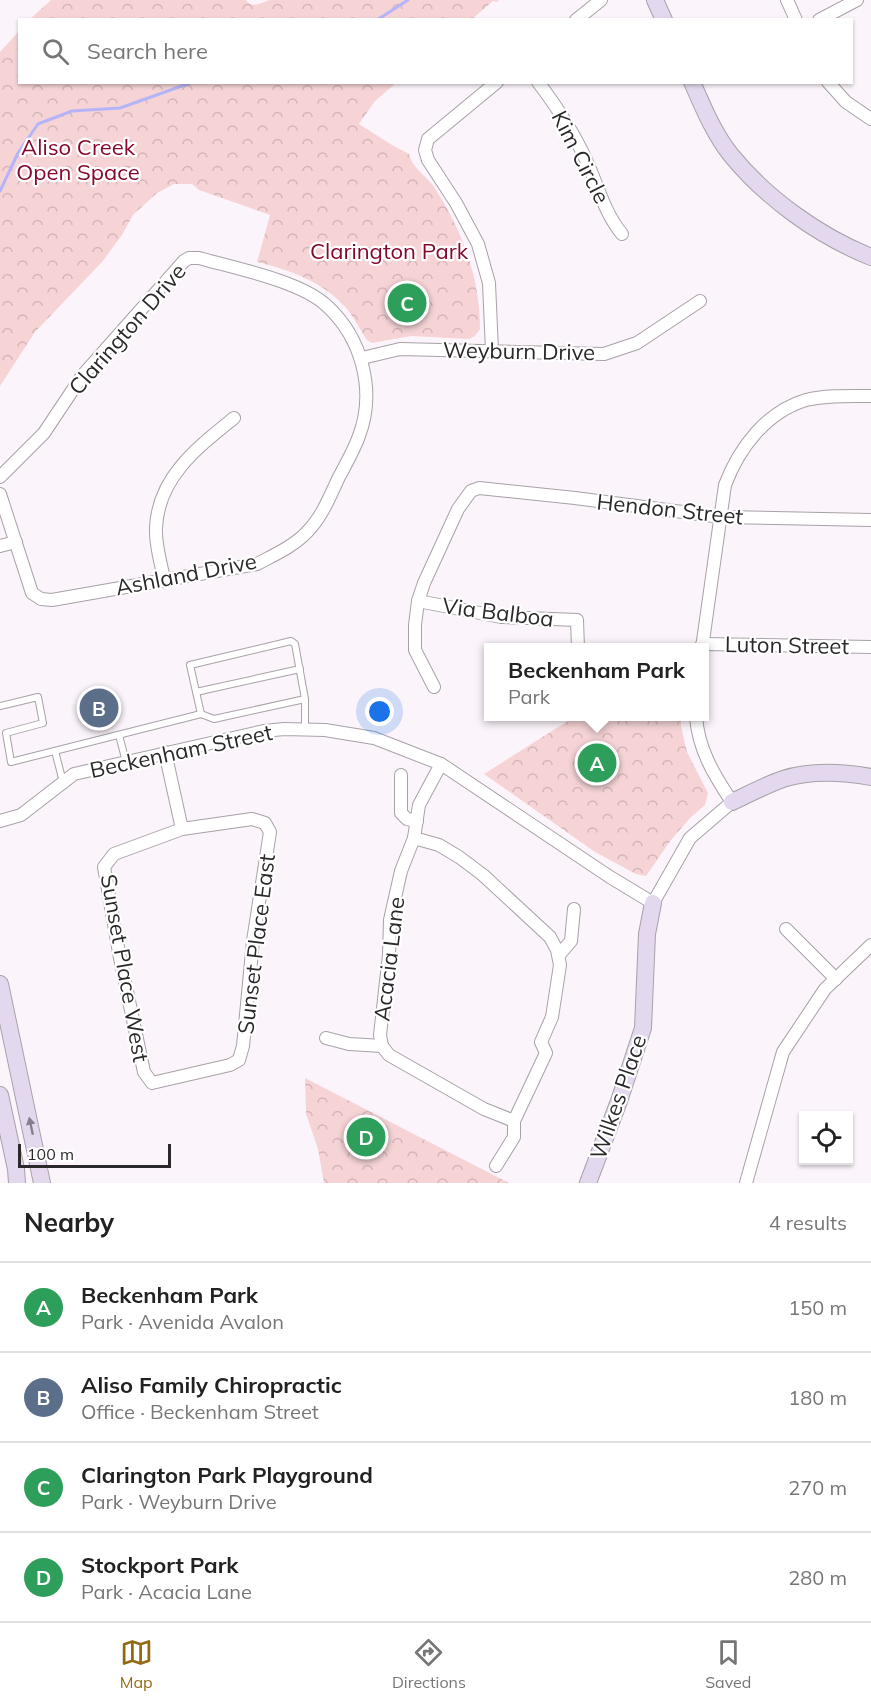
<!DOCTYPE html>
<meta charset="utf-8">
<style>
:root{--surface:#fff;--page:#f2f2f2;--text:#222;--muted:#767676;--line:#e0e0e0;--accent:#936a14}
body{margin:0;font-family:Mulish,sans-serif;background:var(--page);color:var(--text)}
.controls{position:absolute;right:18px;bottom:18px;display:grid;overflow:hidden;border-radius:0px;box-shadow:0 2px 4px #0004}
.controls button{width:54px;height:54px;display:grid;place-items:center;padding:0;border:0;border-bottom:2px solid var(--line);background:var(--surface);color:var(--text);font:30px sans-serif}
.scale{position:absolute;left:18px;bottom:15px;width:153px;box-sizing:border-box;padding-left:6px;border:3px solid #2a282a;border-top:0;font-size:16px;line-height:21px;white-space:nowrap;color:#2a282a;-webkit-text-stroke:4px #fff;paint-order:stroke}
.you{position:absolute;left:380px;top:712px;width:21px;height:21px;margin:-15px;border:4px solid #fff;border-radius:50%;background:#1a73e8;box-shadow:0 0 0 9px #1a73e833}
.badge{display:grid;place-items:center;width:39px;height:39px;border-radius:50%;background:var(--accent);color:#fff;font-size:20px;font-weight:700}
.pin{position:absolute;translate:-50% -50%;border:3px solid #fff;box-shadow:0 2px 6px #0006}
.popup{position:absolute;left:484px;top:643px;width:225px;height:78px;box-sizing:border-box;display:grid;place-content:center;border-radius:0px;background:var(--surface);filter:drop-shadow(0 2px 4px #0005);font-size:20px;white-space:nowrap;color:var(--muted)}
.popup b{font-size:22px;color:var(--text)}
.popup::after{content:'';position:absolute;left:50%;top:100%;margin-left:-12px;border:12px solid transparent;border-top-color:var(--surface)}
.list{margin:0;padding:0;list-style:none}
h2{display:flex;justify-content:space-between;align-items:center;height:78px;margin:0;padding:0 24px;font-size:26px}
h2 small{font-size:20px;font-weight:400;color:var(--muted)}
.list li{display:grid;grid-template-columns:39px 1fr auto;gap:18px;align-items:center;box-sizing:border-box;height:90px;padding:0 24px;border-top:2px solid var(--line)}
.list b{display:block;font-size:22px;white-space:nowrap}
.list p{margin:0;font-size:20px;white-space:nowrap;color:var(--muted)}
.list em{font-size:20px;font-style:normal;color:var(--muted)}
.icon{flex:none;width:33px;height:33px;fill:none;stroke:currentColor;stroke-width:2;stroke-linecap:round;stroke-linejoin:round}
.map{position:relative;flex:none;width:871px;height:1183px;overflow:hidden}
.search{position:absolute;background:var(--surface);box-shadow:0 2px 4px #0004;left:18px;right:18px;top:18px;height:66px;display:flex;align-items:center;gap:15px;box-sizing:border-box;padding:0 21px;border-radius:0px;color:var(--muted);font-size:22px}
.sheet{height:438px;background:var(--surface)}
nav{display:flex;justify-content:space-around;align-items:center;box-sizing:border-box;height:84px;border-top:2px solid var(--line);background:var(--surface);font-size:16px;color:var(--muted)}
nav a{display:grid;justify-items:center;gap:3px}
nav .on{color:var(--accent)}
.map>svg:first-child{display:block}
</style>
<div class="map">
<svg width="871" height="1183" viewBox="0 0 871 1183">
<defs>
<pattern id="park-crowns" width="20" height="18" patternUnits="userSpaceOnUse" patternTransform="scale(1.5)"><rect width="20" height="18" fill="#f6d4d6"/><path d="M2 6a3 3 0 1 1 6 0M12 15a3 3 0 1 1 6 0" fill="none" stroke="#d3b6b8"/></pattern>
</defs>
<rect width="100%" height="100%" fill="#fcf4fb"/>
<g fill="url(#park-crowns)">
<path d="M 51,0 L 246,0 C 252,9 261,3 269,0 L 499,0 L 497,2 L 493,1 L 471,20 L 30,19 Z"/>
<path d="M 19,31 L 20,82 L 396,83 L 375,101 L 359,124 L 392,145 L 409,154 C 413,170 428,176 436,190 C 463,232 480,279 480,329 L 475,336 L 469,339 L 411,336 L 372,343 L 367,340 C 360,330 355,319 347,309 C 324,282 290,270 257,262 L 270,215 L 199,190 L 192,184 L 174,184 L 157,193 L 133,215 L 122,235 L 102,262 L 35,332 L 0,386 L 0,52 Z"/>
<polygon points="574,717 681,717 681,726 687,752 708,793 705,805 690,818 671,840 646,876 636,874 595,852 484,774"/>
<polygon points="305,1078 509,1183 324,1183 318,1149 306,1114"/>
</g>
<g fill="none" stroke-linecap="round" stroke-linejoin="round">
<g stroke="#b6b4f9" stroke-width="3">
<polyline points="377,20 408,0"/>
<polyline points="0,191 18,153 38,124 72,111 120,108 193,82"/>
</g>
<defs>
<g id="lane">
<polyline points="196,692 300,669"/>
<polyline points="0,706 38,697 43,723 6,733 11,762 201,714 214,719 305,699"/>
<polyline points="201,714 190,665 291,641 295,644 305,699 305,729"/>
<polyline points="119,735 126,762"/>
<polyline points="55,751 63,782"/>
</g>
<g id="street">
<polyline points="787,0 796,20"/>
<polyline points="576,20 601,0"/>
<polyline points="819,20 857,0"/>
<path d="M 538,82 C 557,107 574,133 587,162 C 598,186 605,214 622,234"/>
<polyline points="828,82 846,102 871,119"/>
<polyline points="492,351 489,283 478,244 456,203 428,160 425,150 428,139 497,82"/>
<polyline points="362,358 400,349 604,354 637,343 700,301"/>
<path d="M 0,477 L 44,433 L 82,376 L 184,261 L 189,258 L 199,258 C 234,268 301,281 327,306 C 362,338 376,391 359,436 C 354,450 346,464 339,477 C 330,496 322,517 307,532 C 294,546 274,555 257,564 L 52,600 L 41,599 L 32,593 L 0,494"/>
<polyline points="0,546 16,542"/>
<path d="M 164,579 C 161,563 155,545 156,528 C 158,477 198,447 234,418"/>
<polyline points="418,601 501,617 577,620 578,648"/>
<polyline points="702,644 871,647"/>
<path d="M 702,648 L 725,485 C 739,448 766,412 806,400 C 826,395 850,396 871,396"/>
<polyline points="434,687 415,650 415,625 418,601 424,583 458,509 471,491 479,488 575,498 721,517 871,520"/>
<polyline points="165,752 182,829"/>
<polyline points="441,764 419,805 414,838 401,871 390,920 389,955 380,1035 382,1046 389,1055 484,1109 514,1121"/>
<polyline points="401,775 401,813 407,819 417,821"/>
<polygon points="252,819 265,823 270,832 253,941 243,1046 239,1060 230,1065 152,1083 144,1072 120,958 104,867 114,854 182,829"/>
<path d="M 0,821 L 21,815 L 74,774 L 264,731 L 284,729 L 325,730 L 374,738 L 441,764 L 610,877 L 653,903 L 690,838 L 732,802 C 714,775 698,749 696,716"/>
<polyline points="414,838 439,845 459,857 483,875 550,937 557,950 560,965 552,1017 541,1042 546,1053 514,1121 514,1137 496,1166"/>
<polyline points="786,929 836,979"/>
<polyline points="559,955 571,941 574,909"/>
<polyline points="326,1038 349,1044 382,1046"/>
<polyline points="746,1183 783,1052 825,989 871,945"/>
</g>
<g id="secondary">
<polyline points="655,0 664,20"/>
<path d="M 692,82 C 703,107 714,134 731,155 C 767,199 819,236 871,257"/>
<path d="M 732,802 C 749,794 766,785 783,779 C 811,770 843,772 871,777"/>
<polyline points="0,984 42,1183"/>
<polyline points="0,1095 16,1169 17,1183"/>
<polyline points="588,1183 619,1101 643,1028 647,934 653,903"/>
</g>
</defs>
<use href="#lane" stroke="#a8a1a7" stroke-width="8"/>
<use href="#street" stroke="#a8a1a7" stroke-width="14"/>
<use href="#secondary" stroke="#a8a1a7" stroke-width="18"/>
<use href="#lane" stroke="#fff" stroke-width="6"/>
<use href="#street" stroke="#fff" stroke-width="12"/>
<use href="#secondary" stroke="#e3d8ee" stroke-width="16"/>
</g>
<defs><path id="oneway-solid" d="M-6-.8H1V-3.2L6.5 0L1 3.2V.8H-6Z" transform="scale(1.5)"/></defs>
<use fill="#86808c" href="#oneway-solid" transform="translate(31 1126) rotate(-102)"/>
<g text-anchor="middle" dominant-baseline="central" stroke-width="4.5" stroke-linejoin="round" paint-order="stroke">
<g font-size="22" fill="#84082d" stroke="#fff">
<text x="78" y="147">Aliso Creek<tspan x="78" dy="25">Open Space</tspan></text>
<text x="389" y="251">Clarington Park</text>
</g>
<g font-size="22" fill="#2a282a" stroke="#fff">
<text transform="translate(581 157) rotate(63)">Kim Circle</text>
<text transform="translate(127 329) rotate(-49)">Clarington Drive</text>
<text transform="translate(519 351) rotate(1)">Weyburn Drive</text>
<text transform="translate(670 509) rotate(6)">Hendon Street</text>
<text transform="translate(186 574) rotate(-11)">Ashland Drive</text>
<text transform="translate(498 612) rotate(7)">Via Balboa</text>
<text transform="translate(787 645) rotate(1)">Luton Street</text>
<text transform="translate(181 751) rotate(-12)">Beckenham Street</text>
<text transform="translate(256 944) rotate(-83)">Sunset Place East</text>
<text transform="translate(389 959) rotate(-83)">Acacia Lane</text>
<text transform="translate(125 968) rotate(80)">Sunset Place West</text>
<text transform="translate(618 1097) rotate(-71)">Wilkes Place</text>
</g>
</g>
</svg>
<div class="controls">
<button><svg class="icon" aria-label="locate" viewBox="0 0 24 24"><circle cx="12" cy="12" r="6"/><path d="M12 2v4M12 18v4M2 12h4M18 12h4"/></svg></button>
</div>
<div class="scale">100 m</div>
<div class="you"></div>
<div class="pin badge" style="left:597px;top:763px;background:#2e9e5b">A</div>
<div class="popup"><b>Beckenham Park</b>Park</div>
<div class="pin badge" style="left:99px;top:708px;background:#5c6f8a">B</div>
<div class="pin badge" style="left:407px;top:303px;background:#2e9e5b">C</div>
<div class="pin badge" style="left:366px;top:1137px;background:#2e9e5b">D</div>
<div class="search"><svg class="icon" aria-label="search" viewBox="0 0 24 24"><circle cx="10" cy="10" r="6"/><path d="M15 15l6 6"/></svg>Search here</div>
</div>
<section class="sheet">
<h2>Nearby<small>4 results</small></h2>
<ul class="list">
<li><span class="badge" style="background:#2e9e5b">A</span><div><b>Beckenham Park</b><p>Park · Avenida Avalon</p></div><em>150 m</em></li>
<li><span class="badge" style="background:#5c6f8a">B</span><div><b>Aliso Family Chiropractic</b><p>Office · Beckenham Street</p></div><em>180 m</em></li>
<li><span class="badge" style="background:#2e9e5b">C</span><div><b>Clarington Park Playground</b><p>Park · Weyburn Drive</p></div><em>270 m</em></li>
<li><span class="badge" style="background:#2e9e5b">D</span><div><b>Stockport Park</b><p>Park · Acacia Lane</p></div><em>280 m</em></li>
</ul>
</section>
<nav>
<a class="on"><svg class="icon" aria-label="map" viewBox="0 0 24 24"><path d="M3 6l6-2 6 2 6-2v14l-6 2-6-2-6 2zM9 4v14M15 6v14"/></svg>Map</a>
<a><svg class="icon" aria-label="directions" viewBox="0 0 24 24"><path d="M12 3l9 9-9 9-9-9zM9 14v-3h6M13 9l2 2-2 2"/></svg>Directions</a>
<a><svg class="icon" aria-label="saved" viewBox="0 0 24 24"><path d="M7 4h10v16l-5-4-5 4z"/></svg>Saved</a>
</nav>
